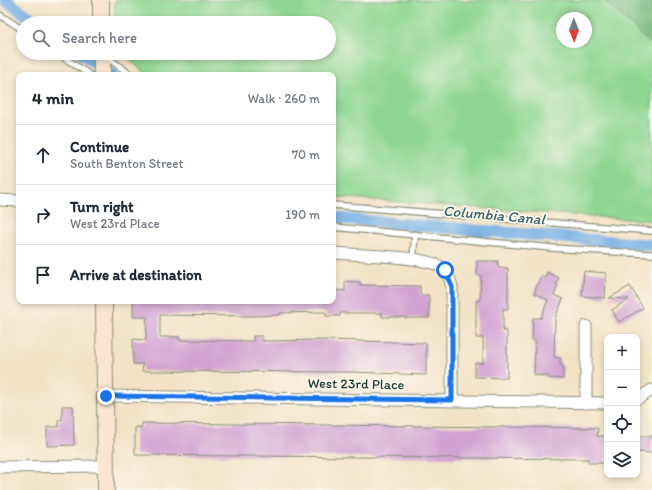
<!DOCTYPE html>
<meta charset="utf-8">
<style>
:root{--surface:#fff;--page:#f6f6f7;--text:#1f2937;--muted:#747a83;--line:#e0e1e3}
body{margin:0;font-family:Itim,sans-serif;background:var(--page);color:var(--text)}
.controls{position:absolute;right:12px;bottom:12px;display:grid;overflow:hidden;border-radius:8px;box-shadow:0 2px 6px #0003}
.controls button{width:36px;height:36px;display:grid;place-items:center;padding:0;border:0;border-bottom:1px solid var(--line);background:var(--surface);color:var(--text);font:20px sans-serif}
.compass{position:absolute;left:556px;top:12px;width:36px;height:36px;border-radius:50%;background:var(--surface);box-shadow:0 2px 6px #0003;rotate:179deg}
.stop{position:absolute;width:12px;height:12px;margin:-9px;border:3px solid #1a73e8;border-radius:50%;background:#fff}
.stop.end{background:#1a73e8;border-color:#fff;box-shadow:0 1px 4px #0008}
.list{margin:0;padding:0;list-style:none}
h2{display:flex;justify-content:space-between;align-items:center;height:52px;margin:0;padding:0 16px;font-size:17px}
h2 small{font-size:13px;font-weight:400;color:var(--muted)}
.list li{display:grid;grid-template-columns:26px 1fr auto;gap:12px;align-items:center;box-sizing:border-box;height:60px;padding:0 16px;border-top:1px solid var(--line)}
.list b{display:block;font-size:15px;white-space:nowrap}
.list p{margin:0;font-size:13px;white-space:nowrap;color:var(--muted)}
.list em{font-size:13px;font-style:normal;color:var(--muted)}
.icon{flex:none;width:22px;height:22px;fill:none;stroke:currentColor;stroke-width:2;stroke-linecap:round;stroke-linejoin:round}
.map{position:relative;flex:none;width:652px;height:490px;overflow:hidden}
.search{position:absolute;background:var(--surface);box-shadow:0 2px 6px #0003;left:16px;top:16px;width:320px;height:44px;display:flex;align-items:center;gap:10px;box-sizing:border-box;padding:0 14px;border-radius:22px;color:var(--muted);font-size:15px}
.panel{position:absolute;background:var(--surface);box-shadow:0 2px 6px #0003;left:16px;top:72px;width:320px;height:232px;border-radius:8px}
.map>svg:first-child{display:block}
</style>
<div class="map">
<svg width="652" height="490" viewBox="0 0 652 490">
<rect width="100%" height="100%" fill="#fbf7ec"/>
<filter id="ink" filterUnits="userSpaceOnUse"><feTurbulence type="fractalNoise" baseFrequency=".025" numOctaves="2"/><feDisplacementMap in="SourceGraphic" scale="8" xChannelSelector="R" yChannelSelector="G"/><feConvolveMatrix kernelMatrix="1 2 1 2 8 2 1 2 1" color-interpolation-filters="sRGB"/></filter>
<filter id="wash" filterUnits="userSpaceOnUse"><feTurbulence type="fractalNoise" baseFrequency=".012" numOctaves="4" result="noise"/><feDisplacementMap in="SourceGraphic" scale="16" xChannelSelector="R" yChannelSelector="G"/><feGaussianBlur stdDeviation="0.9" result="paint"/><feColorMatrix in="noise" values="0 0 0 0 0 0 0 0 0 0 0 0 0 0 0 0 0 1.4 0 .05"/><feComposite in="paint" operator="in"/></filter>
<g filter="url(#wash)">
<rect width="100%" height="100%" fill="#f3e2c5"/>
<path fill="#8ed692" stroke="#568a63" fill-rule="evenodd" d="M 115,0 L 604,0 L 652,45 L 652,221 L 333,197 L 333,75 L 148,75 L 122,53 L 329,53 L 329,23 L 114,23 ZM 562,18 L 586,18 L 586,42 L 562,42 Z"/>
<polygon fill="#72b77c" stroke="#487a58" points="604,0 652,0 652,45"/>
<g fill="none" stroke-linecap="round" stroke-linejoin="round">
<g stroke="#74afe5" stroke-width="12">
<polyline points="5,0 38,23"/>
<polyline points="81,53 112,75"/>
<polyline points="333,218 652,245"/>
</g>
</g>
<g id="blocks">
<g fill="#d2a2d3">
<polygon points="477,261 498,261 498,268 508,268 508,309 503,309 503,331 507,331 507,378 475,377 475,363 483,363 483,338 476,338 476,301 479,301 480,299 481,276 477,275"/>
<polygon points="584,271 606,273 605,298 582,296"/>
<polygon points="547,272 559,278 556,284 558,285 554,295 563,299 555,318 554,357 560,358 560,365 563,365 563,379 548,378 548,376 534,375 535,340 532,340 533,318 541,318 548,300 534,293 541,276 545,278"/>
<polygon points="345,281 360,282 360,285 420,286 420,295 429,295 429,318 405,318 405,317 382,317 382,313 340,313 340,316 326,316 326,312 280,313 280,315 250,316 160,315 160,337 179,337 179,340 253,341 253,336 262,336 263,341 330,340 426,343 426,375 352,372 142,371 143,364 133,364 133,339 146,340 147,317 133,317 133,301 333,301 333,290 345,291"/>
<polygon points="630,286 643,308 619,322 612,310 629,299 609,298"/>
<polygon points="62,406 73,406 74,445 47,446 47,427 59,427 58,420 62,420"/>
<polygon points="142,423 598,428 597,436 607,436 606,459 605,459 605,463 588,463 588,459 583,459 135,455 135,427 142,427"/>
<polygon points="637,436 652,436 652,453 637,452"/>
</g>
</g>
</g>
<g filter="url(#ink)">
<use href="#blocks" fill-opacity="0" stroke="#89907c" stroke-width="1"/>
<g fill="none" stroke-linecap="round" stroke-linejoin="round">
<defs>
<g id="lane">
<polyline points="0,15 23,30"/>
<polyline points="57,53 90,75"/>
<polyline points="104,55 131,75"/>
<polyline points="333,205 652,231"/>
<polyline points="333,227 552,248 652,254"/>
<polyline points="413,259 415,234"/>
</g>
<g id="street">
<polyline points="0,200 19,201"/>
<path d="M 333,253 C 354,255 433,255 445,270 C 449,274 450,281 452,287 L 452,401"/>
<polyline points="105,396 607,403"/>
<polyline points="637,399 652,390"/>
<polyline points="586,403 586,326"/>
<polyline points="0,467 106,466"/>
</g>
<g id="secondary">
<polyline points="101,0 101,23"/>
<polyline points="102,53 102,75"/>
<polyline points="104,301 106,490"/>
</g>
</defs>
<use href="#lane" stroke="#89907c" stroke-width="8"/>
<use href="#street" stroke="#89907c" stroke-width="13"/>
<use href="#secondary" stroke="#89907c" stroke-width="18"/>
<use href="#lane" stroke="#fff" stroke-width="5.5"/>
<use href="#street" stroke="#fff" stroke-width="11"/>
<use href="#secondary" stroke="#fce5d0" stroke-width="16"/>
</g>
</g>
<g fill="none" stroke-linecap="round" stroke-linejoin="round" filter="url(#ink)">
<polyline stroke="#1a73e8" stroke-width="5" points="106,396 452,400 452,287 445,270"/>
</g>
<g text-anchor="middle" dominant-baseline="central" stroke-width="3.5" stroke-linejoin="round" paint-order="stroke">
<g font-size="14" fill="#1f3d34" stroke="#fbf7ec">
<text transform="translate(356 384) rotate(1)">West 23rd Place</text>
</g>
<g font-size="15" font-style="italic" fill="#395f69" stroke="#fbf7ec">
<text transform="translate(494 215) rotate(5)">Columbia Canal</text>
</g>
</g>
</svg>
<div class="controls">
<button>+</button>
<button>−</button>
<button><svg class="icon" aria-label="locate" viewBox="0 0 24 24"><circle cx="12" cy="12" r="6"/><path d="M12 2v4M12 18v4M2 12h4M18 12h4"/></svg></button>
<button><svg class="icon" aria-label="layers" viewBox="0 0 24 24"><path d="M12 4l9 5-9 5-9-5zM3 14l9 5 9-5"/></svg></button>
</div>
<svg class="compass" viewBox="-18 -18 36 36"><path d="M0-13l5 13h-10z" fill="#e53935"/><path d="M0 13l5-13h-10z" fill="#747a83"/></svg>
<div class="stop" style="left:445px;top:270px"></div>
<div class="stop end" style="left:106px;top:396px"></div>
<div class="search"><svg class="icon" aria-label="search" viewBox="0 0 24 24"><circle cx="10" cy="10" r="6"/><path d="M15 15l6 6"/></svg>Search here</div>
<section class="panel">
<h2>4 min<small>Walk · 260 m</small></h2>
<ul class="list">
<li><svg class="icon" aria-label="ahead" viewBox="0 0 24 24"><path d="M12 20V5M6 11l6-6 6 6"/></svg><div><b>Continue</b><p>South Benton Street</p></div><em>70 m</em></li>
<li><svg class="icon" aria-label="right" viewBox="0 0 24 24"><path d="M7 20v-9h11M14 6l5 5-5 5"/></svg><div><b>Turn right</b><p>West 23rd Place</p></div><em>190 m</em></li>
<li><svg class="icon" aria-label="arrive" viewBox="0 0 24 24"><path d="M6 21V4h12l-3 4 3 4H6"/></svg><div><b>Arrive at destination</b></div></li>
</ul>
</section>
</div>
